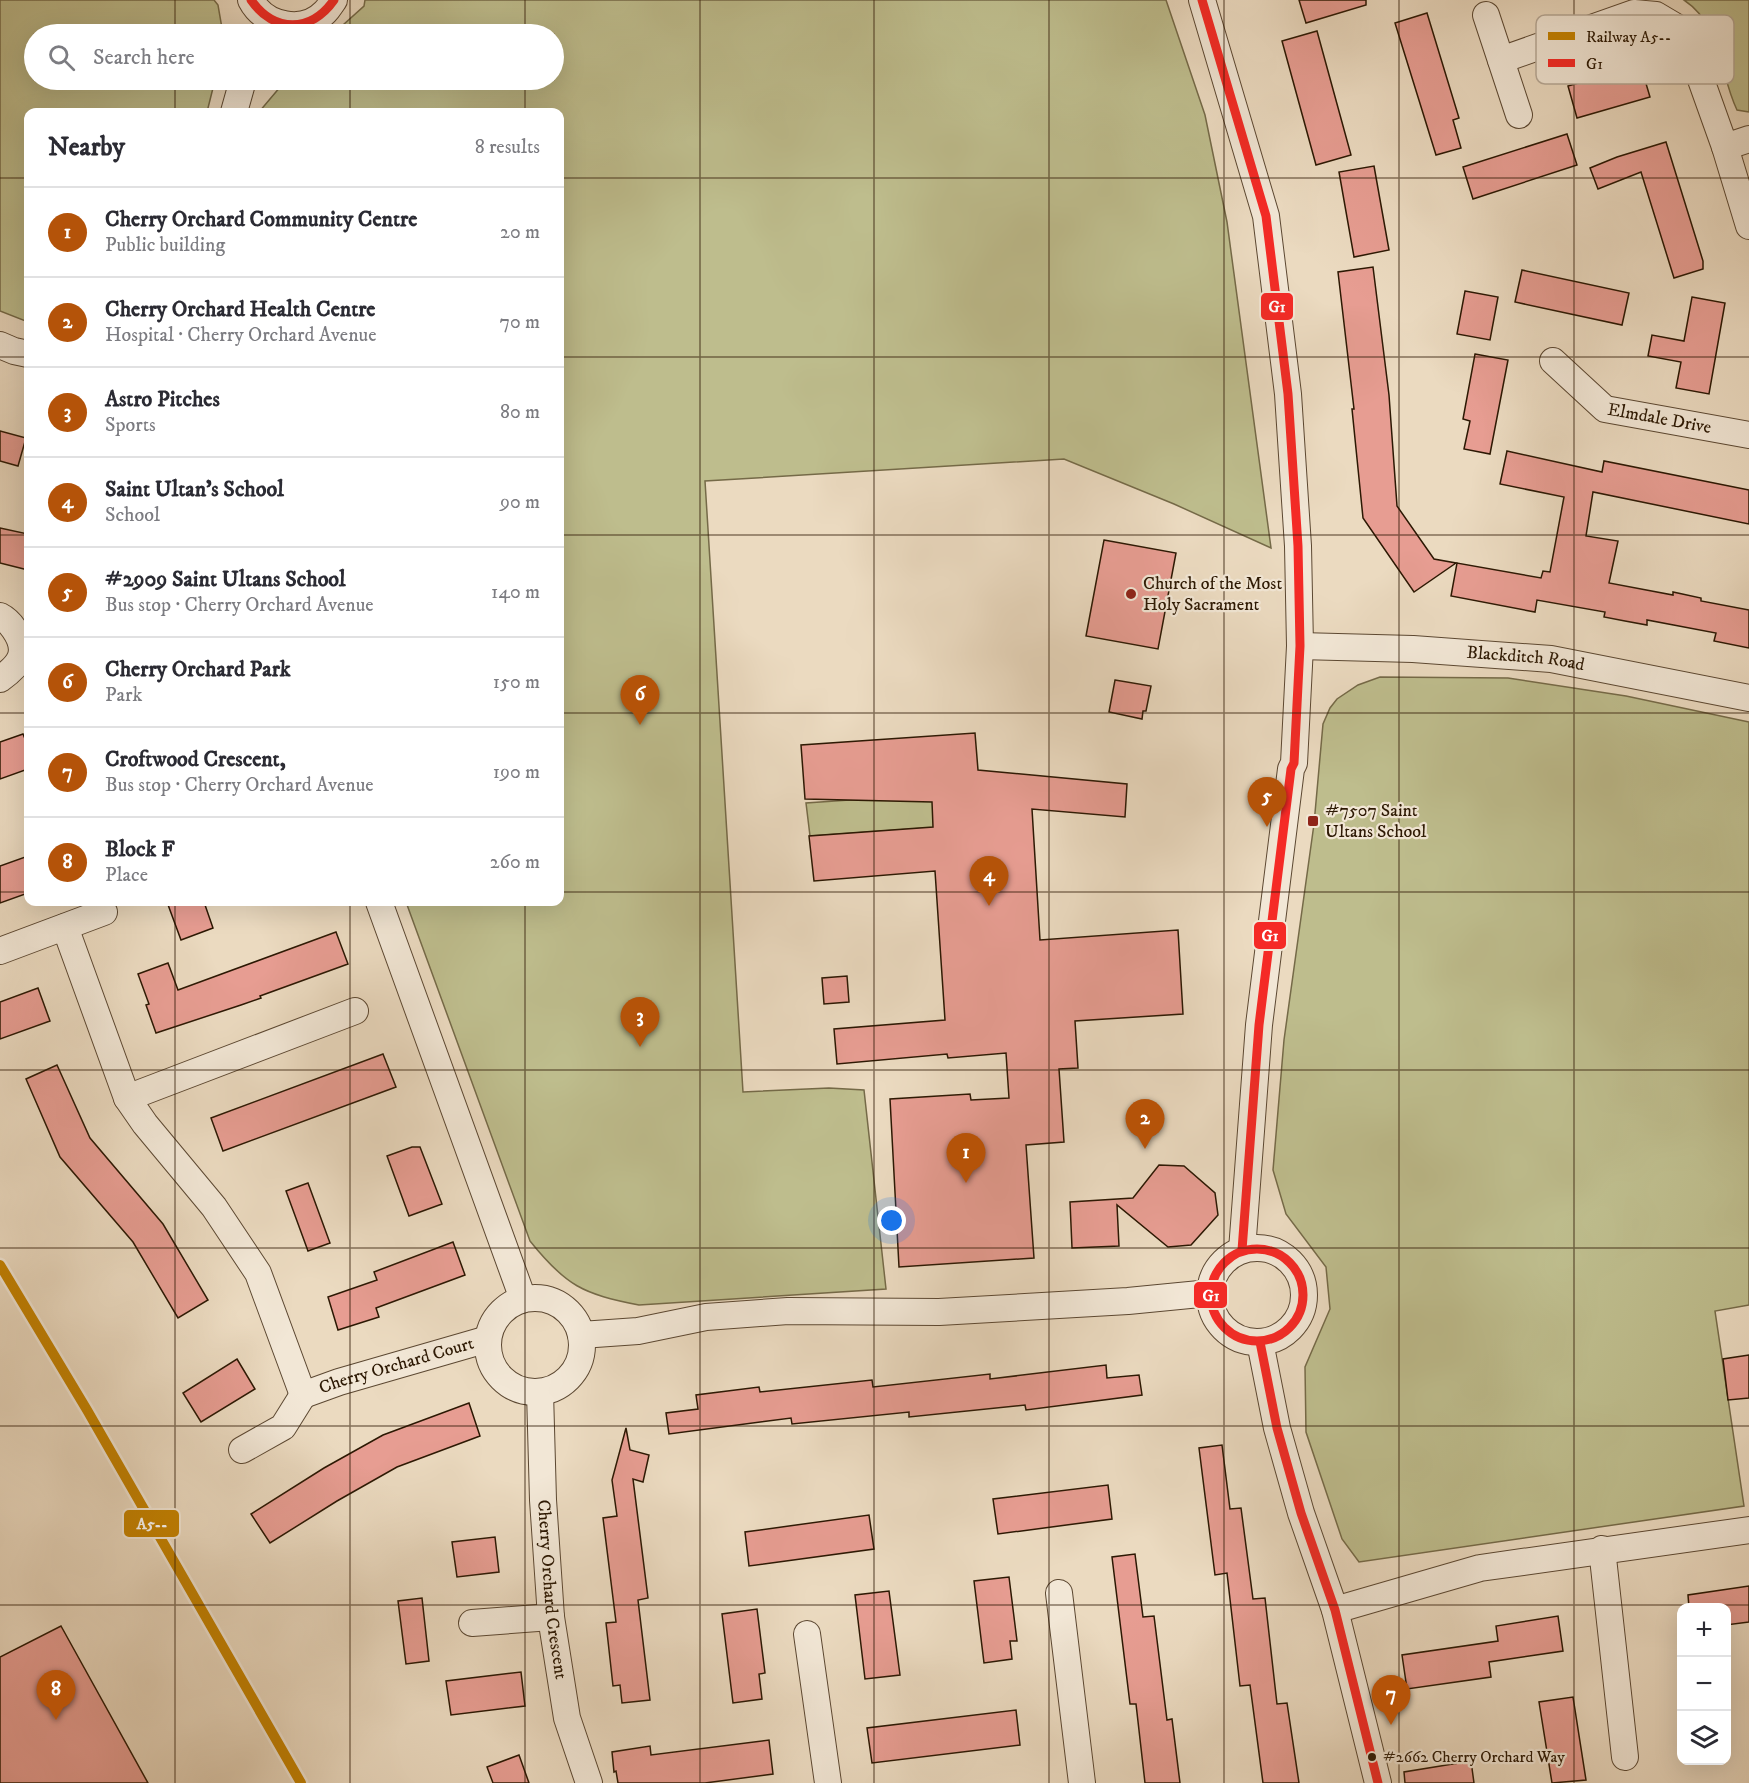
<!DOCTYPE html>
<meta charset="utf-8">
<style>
:root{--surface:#fff;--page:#f2f2f3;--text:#2b2b33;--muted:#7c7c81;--line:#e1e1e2;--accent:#b45309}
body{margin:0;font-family:"IM FELL DW Pica",serif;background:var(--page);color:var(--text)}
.controls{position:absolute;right:18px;bottom:18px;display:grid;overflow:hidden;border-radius:12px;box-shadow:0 6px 24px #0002}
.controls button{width:54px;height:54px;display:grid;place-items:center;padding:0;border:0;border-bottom:2px solid var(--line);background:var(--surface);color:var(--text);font:30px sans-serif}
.you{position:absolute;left:892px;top:1221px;width:21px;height:21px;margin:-15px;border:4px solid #fff;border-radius:50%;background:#1a73e8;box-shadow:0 0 0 9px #1a73e833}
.badge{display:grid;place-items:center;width:39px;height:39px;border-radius:50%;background:var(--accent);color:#fff;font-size:20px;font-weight:700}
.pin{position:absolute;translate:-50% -50px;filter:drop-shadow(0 2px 3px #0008)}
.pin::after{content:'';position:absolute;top:32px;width:21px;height:18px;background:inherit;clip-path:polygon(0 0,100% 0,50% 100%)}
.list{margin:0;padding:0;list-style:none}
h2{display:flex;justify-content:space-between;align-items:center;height:78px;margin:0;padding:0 24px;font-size:26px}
h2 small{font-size:20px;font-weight:400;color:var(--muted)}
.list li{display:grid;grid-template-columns:39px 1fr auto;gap:18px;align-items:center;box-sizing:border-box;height:90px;padding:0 24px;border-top:2px solid var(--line)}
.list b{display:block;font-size:22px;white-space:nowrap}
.list p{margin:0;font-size:20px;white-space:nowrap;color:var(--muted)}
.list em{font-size:20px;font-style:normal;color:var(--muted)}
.icon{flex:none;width:33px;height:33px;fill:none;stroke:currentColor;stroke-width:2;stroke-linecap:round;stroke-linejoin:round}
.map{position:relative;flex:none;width:1749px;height:1783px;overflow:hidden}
.search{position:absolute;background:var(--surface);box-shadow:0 6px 24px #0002;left:24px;top:24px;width:540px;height:66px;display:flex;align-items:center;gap:15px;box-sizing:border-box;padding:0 21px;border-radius:33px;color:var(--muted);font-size:22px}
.panel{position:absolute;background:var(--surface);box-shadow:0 6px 24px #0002;left:24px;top:108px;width:540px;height:798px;border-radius:12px}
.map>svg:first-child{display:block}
</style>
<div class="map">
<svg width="1749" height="1783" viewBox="0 0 1749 1783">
<rect width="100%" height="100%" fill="#ebdac0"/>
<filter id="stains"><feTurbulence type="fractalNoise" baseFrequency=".00333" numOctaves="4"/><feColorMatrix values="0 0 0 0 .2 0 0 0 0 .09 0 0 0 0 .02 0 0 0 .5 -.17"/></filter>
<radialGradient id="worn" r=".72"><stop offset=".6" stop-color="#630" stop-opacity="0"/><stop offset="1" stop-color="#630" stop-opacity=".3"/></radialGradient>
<g fill="#bebd8d" stroke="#756a48" stroke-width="1.5">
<polygon points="0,0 214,0 218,5 223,34 34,34 34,80 215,80 207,112 28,112 28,322 0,311"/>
<path d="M 365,0 L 1166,0 L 1205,115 L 1227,222 L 1271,548 L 1174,504 L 1064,459 L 705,481 L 743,1092 L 829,1088 L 864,1090 L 886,1289 L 639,1305 C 583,1294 566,1286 530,1241 L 406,902 L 560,902 L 560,112 L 259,112 L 286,80 L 554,80 L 554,34 L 333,34 L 364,6 Z"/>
<path d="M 1684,0 L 1749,0 L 1749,112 L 1737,110 C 1719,73 1722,25 1684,0 Z"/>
<polygon points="1380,677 1508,678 1626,696 1749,722 1749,1305 1715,1311 1744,1506 1359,1562 1342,1539 1306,1432 1305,1367 1330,1309 1326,1267 1286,1214 1273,1170 1284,1040 1314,824 1323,724 1330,708 1337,699 1358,685"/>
<polygon points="966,792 940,827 810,836 806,803"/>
</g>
<g fill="#e79d92" stroke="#2c1803" stroke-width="1.5">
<polygon points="1299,0 1366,0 1366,5 1306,23"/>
<polygon points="1427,13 1459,118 1453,120 1461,148 1436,155 1395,23"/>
<polygon points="1317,31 1351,155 1316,165 1282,41"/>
<polygon points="1642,70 1650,97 1577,118 1568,86 1610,74 1612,79"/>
<polygon points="1567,134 1577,165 1473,199 1463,167"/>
<polygon points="1666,142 1703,261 1703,269 1674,278 1641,172 1598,189 1590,168 1617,157"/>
<polygon points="1374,166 1389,250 1354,257 1339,172"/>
<polygon points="1373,267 1389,395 1397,506 1434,559 1456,563 1414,592 1363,518 1352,409 1354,409 1338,272"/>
<polygon points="1522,270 1629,293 1622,325 1515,302"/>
<polygon points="1465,291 1498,297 1490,340 1457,334"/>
<polygon points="1692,297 1725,303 1709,394 1676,388 1681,362 1648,356 1652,335 1684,341"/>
<polygon points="1475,354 1508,360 1490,454 1464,449 1470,421 1463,419"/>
<polygon points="0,431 26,438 18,466 0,461"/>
<polygon points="1507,451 1602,472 1604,461 1749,490 1749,524 1593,492 1586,536 1618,541 1609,583 1673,595 1673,592 1701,598 1701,601 1749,610 1749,648 1714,641 1716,633 1647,620 1647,625 1625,621 1604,617 1605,612 1537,600 1535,612 1451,596 1457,563 1541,578 1543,571 1550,572 1564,497 1500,484"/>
<polygon points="0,528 28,534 28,570 0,563"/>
<polygon points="1104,540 1176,553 1158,649 1086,636"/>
<polygon points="1115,680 1151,686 1146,711 1143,711 1142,719 1109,712"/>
<polygon points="975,733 978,770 1127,784 1125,817 1032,809 1040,940 1178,930 1183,1014 1075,1021 1078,1068 1059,1069 1064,1142 1026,1145 1034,1258 899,1267 890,1099 970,1094 971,1100 1009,1098 1006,1053 948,1058 947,1054 837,1064 834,1029 945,1020 935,871 814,881 809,836 933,827 932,802 805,799 801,745"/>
<polygon points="23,734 28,746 28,769 0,779 0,742"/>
<polygon points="28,856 28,893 0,903 0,866"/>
<polygon points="167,902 204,902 213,928 181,940"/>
<polygon points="336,932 348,964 260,996 261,998 241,1005 156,1033 146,1005 149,1004 138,974 168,963 178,990"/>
<polygon points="847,976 849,1002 824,1004 822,978"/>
<polygon points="38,988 50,1021 0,1039 0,1002"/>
<polygon points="383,1054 396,1087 223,1151 211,1118"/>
<polygon points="57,1065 90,1138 163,1224 208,1300 178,1318 133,1242 60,1157 26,1079"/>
<polygon points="412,1147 420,1147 442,1204 409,1216 387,1156"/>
<polygon points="1159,1165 1184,1166 1215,1193 1218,1215 1191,1245 1168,1247 1117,1205 1119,1246 1072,1248 1070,1202 1133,1198"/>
<polygon points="308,1183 330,1243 308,1251 286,1191"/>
<polygon points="453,1242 465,1275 376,1308 379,1317 338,1330 328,1297 377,1280 374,1272"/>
<polygon points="1749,1355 1749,1398 1728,1400 1723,1359"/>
<polygon points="237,1359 255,1389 201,1422 183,1393"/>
<polygon points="1106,1365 1107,1378 1139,1375 1142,1395 1026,1410 1025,1405 909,1417 909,1412 792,1424 791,1418 669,1434 666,1413 698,1409 696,1395 759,1387 760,1392 872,1380 873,1387 990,1374 990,1379"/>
<polygon points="469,1403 480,1436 397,1467 337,1501 270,1543 251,1514 324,1468 383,1435"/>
<polygon points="626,1428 630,1450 649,1455 643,1482 633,1479 648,1598 638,1600 650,1700 622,1703 620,1685 613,1686 606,1623 616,1622 603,1518 617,1516 612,1480"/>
<polygon points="1222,1445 1230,1509 1241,1508 1253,1599 1265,1598 1277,1704 1287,1703 1299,1783 1263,1783 1250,1685 1240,1686 1227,1573 1215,1575 1199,1448"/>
<polygon points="1108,1485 1112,1519 998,1534 993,1499"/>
<polygon points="869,1515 874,1549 749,1566 745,1532"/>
<polygon points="495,1537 499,1572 457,1577 452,1542"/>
<polygon points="1135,1554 1143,1617 1154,1616 1167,1720 1172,1719 1180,1783 1145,1783 1136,1704 1130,1704 1112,1557"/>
<polygon points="1009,1577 1017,1641 1010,1641 1012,1659 984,1663 974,1581"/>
<polygon points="1749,1586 1749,1622 1726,1625 1726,1608 1689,1608 1688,1595"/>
<polygon points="889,1591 900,1675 865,1679 855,1595"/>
<polygon points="422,1598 429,1661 406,1664 398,1601"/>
<polygon points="757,1609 765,1673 759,1674 762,1699 733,1703 722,1614"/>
<polygon points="1558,1616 1563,1651 1489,1662 1491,1677 1407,1689 1402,1655 1498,1641 1496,1626"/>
<polygon points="61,1626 148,1783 0,1783 0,1657"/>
<polygon points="521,1672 525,1706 451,1715 446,1681"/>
<polygon points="1573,1697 1586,1780 1552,1783 1539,1702"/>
<polygon points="1016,1710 1020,1745 872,1763 867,1728"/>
<polygon points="769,1740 773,1774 705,1783 618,1783 616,1771 614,1772 612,1752 650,1746 651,1755"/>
<polygon points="519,1755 529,1783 493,1783 487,1767"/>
<polygon points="1471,1761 1474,1783 1405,1783 1404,1772"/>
</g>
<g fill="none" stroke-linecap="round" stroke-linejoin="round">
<defs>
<g id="street">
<path d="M 251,0 C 265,27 304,34 325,12 C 329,8 331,4 334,0"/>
<polyline points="1202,0 1266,216 1288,394 1298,546 1300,646 1294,763 1291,769 1259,1025 1242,1250"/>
<polyline points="1486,15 1519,115"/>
<polyline points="1501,60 1634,13 1656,15 1678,28 1690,49 1725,147 1749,226"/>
<polyline points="234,112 243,80"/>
<polyline points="1725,147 1749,139"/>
<polyline points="0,345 14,351 28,354"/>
<path id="s1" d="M 1553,361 L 1605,409 L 1749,435"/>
<path d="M 0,616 C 6,619 10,623 14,629 C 30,652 20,665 0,679"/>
<path id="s2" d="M 1300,646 L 1413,649 L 1551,659 L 1749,698"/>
<polyline points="379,902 523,1299"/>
<polyline points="65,927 127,1098 145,1124 214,1207 258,1273 303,1395"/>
<polyline points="0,951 104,912"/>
<polyline points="127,1098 355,1011"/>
<circle cx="1257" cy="1295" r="47"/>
<circle cx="535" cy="1345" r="47"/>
<polyline points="581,1335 638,1331 706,1317 788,1311 939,1312 1128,1301 1210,1293"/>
<polyline points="1260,1342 1277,1428 1301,1513 1335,1610 1378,1783"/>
<path id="s3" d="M 540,1392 L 543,1500 L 551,1617 L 567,1718 L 589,1783"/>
<path id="s4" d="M 303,1395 L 339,1382 L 488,1339"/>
<polyline points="242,1450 283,1427 303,1395"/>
<polyline points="1602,1549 1625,1757"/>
<polyline points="1059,1593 1082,1783"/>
<polyline points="1335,1610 1480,1568 1749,1530"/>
<polyline points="472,1623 551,1617"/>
<polyline points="807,1634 828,1783"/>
</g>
</defs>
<use href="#street" stroke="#5c4832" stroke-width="28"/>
<use href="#street" stroke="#f2e7d6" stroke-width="26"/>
<defs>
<g id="bus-1">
<path d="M 251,0 C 274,33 311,33 334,0"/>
<polyline points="1202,0 1266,216 1288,394 1298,546 1300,646 1294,763 1291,769 1259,1025 1242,1250"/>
<circle cx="1257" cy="1295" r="46"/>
<polyline points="1260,1342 1277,1428 1301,1513 1335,1610 1378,1783"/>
</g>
</defs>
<use href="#bus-1" stroke="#f2e7d6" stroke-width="14"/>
<use href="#bus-1" stroke="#f52a26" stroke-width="9"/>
<defs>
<polyline id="rail-1" points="0,1265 87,1410 301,1783"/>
</defs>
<use href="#rail-1" stroke="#f2e7d6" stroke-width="15"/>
<use href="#rail-1" stroke="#c48201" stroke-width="10"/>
</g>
<path fill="none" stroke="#2c1803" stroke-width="1.5" stroke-opacity="0.55" d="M 175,0 L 175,34M 350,0 L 350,34M 525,0 L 525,34M 700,0 L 700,1783M 874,0 L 874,1783M 1049,0 L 1049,1783M 1224,0 L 1224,1783M 1399,0 L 1399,1783M 1574,0 L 1574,1783M 175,80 L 175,112M 350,80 L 350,112M 525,80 L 525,112M 0,178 L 28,178M 560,178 L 1749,178M 0,357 L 28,357M 560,357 L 1749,357M 0,535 L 28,535M 560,535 L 1749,535M 0,713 L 28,713M 560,713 L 1749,713M 0,892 L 28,892M 560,892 L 1749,892M 175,902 L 175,1783M 350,902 L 350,1783M 525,902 L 525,1783M 0,1070 L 1749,1070M 0,1248 L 1749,1248M 0,1426 L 1749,1426M 0,1605 L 1749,1605"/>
<g fill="#8f2418" stroke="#f2e7d6" stroke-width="2">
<circle cx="1131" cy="594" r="6"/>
<rect x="1307" y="815" width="12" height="12" rx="3"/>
</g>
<circle fill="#2c1803" stroke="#f2e7d6" stroke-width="2" cx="1372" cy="1757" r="5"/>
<g text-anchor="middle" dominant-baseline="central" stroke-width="4.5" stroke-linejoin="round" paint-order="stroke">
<g font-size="16" fill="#2c1803" stroke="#f2e7d6" text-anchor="start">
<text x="1383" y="1757">#2662 Cherry Orchard Way</text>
</g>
<g font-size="18" fill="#2c1803" stroke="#f2e7d6">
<text stroke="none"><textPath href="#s1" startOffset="126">Elmdale Drive</textPath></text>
<text stroke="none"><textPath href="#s2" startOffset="226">Blackditch Road</textPath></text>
<text stroke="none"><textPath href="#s4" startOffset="98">Cherry Orchard Court</textPath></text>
<text stroke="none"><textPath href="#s3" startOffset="198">Cherry Orchard Crescent</textPath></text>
</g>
<g font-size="18" fill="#2c1803" stroke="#f2e7d6" text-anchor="start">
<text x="1143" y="584">Church of the Most<tspan x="1143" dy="21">Holy Sacrament</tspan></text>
<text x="1325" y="811">#7507 Saint<tspan x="1325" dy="21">Ultans School</tspan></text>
</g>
</g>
<rect x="1536" y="15" width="198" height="69" rx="9" fill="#f2e7d6" stroke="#b7a997" stroke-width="1.5"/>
<rect x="1548" y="32" width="27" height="8" fill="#c48201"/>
<rect x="1548" y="59" width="27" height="8" fill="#f52a26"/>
<g font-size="16" fill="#2c1803">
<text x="1586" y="42">Railway A5--</text>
<text x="1586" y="69">G1</text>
</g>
<g stroke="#f2e7d6" stroke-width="2">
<rect x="1260" y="292" width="34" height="29" rx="6" fill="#f52a26"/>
<rect x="1253" y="921" width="34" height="29" rx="6" fill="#f52a26"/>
<rect x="1193" y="1281" width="35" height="28" rx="6" fill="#f52a26"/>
<rect x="123" y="1509" width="57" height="29" rx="6" fill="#c48201"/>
</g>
<g font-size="16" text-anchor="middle" font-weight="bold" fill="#fff">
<text x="1277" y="312">G1</text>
<text x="1270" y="941">G1</text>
<text x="1211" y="1301">G1</text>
<text x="152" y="1529">A5--</text>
</g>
<rect width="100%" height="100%" filter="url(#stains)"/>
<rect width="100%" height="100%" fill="url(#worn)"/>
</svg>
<div class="controls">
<button>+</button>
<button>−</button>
<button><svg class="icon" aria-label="layers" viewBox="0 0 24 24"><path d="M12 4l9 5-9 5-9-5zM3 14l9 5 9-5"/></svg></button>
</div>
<div class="you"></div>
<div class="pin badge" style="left:966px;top:1183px">1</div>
<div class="pin badge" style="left:1145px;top:1149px">2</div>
<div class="pin badge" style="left:640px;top:1047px">3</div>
<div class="pin badge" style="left:989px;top:906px">4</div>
<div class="pin badge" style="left:1267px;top:827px">5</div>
<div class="pin badge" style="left:640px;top:725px">6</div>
<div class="pin badge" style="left:1391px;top:1725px">7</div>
<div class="pin badge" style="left:56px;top:1720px">8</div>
<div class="search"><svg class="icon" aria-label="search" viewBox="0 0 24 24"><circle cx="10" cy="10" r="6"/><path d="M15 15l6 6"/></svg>Search here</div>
<section class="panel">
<h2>Nearby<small>8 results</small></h2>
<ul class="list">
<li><span class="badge">1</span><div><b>Cherry Orchard Community Centre</b><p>Public building</p></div><em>20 m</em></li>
<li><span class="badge">2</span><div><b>Cherry Orchard Health Centre</b><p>Hospital · Cherry Orchard Avenue</p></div><em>70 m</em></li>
<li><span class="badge">3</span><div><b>Astro Pitches</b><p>Sports</p></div><em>80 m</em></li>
<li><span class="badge">4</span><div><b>Saint Ultan’s School</b><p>School</p></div><em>90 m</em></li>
<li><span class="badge">5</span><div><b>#2909 Saint Ultans School</b><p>Bus stop · Cherry Orchard Avenue</p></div><em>140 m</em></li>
<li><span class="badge">6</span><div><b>Cherry Orchard Park</b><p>Park</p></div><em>150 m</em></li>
<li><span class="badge">7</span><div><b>Croftwood Crescent,</b><p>Bus stop · Cherry Orchard Avenue</p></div><em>190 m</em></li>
<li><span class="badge">8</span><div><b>Block F</b><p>Place</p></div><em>260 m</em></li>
</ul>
</section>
</div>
